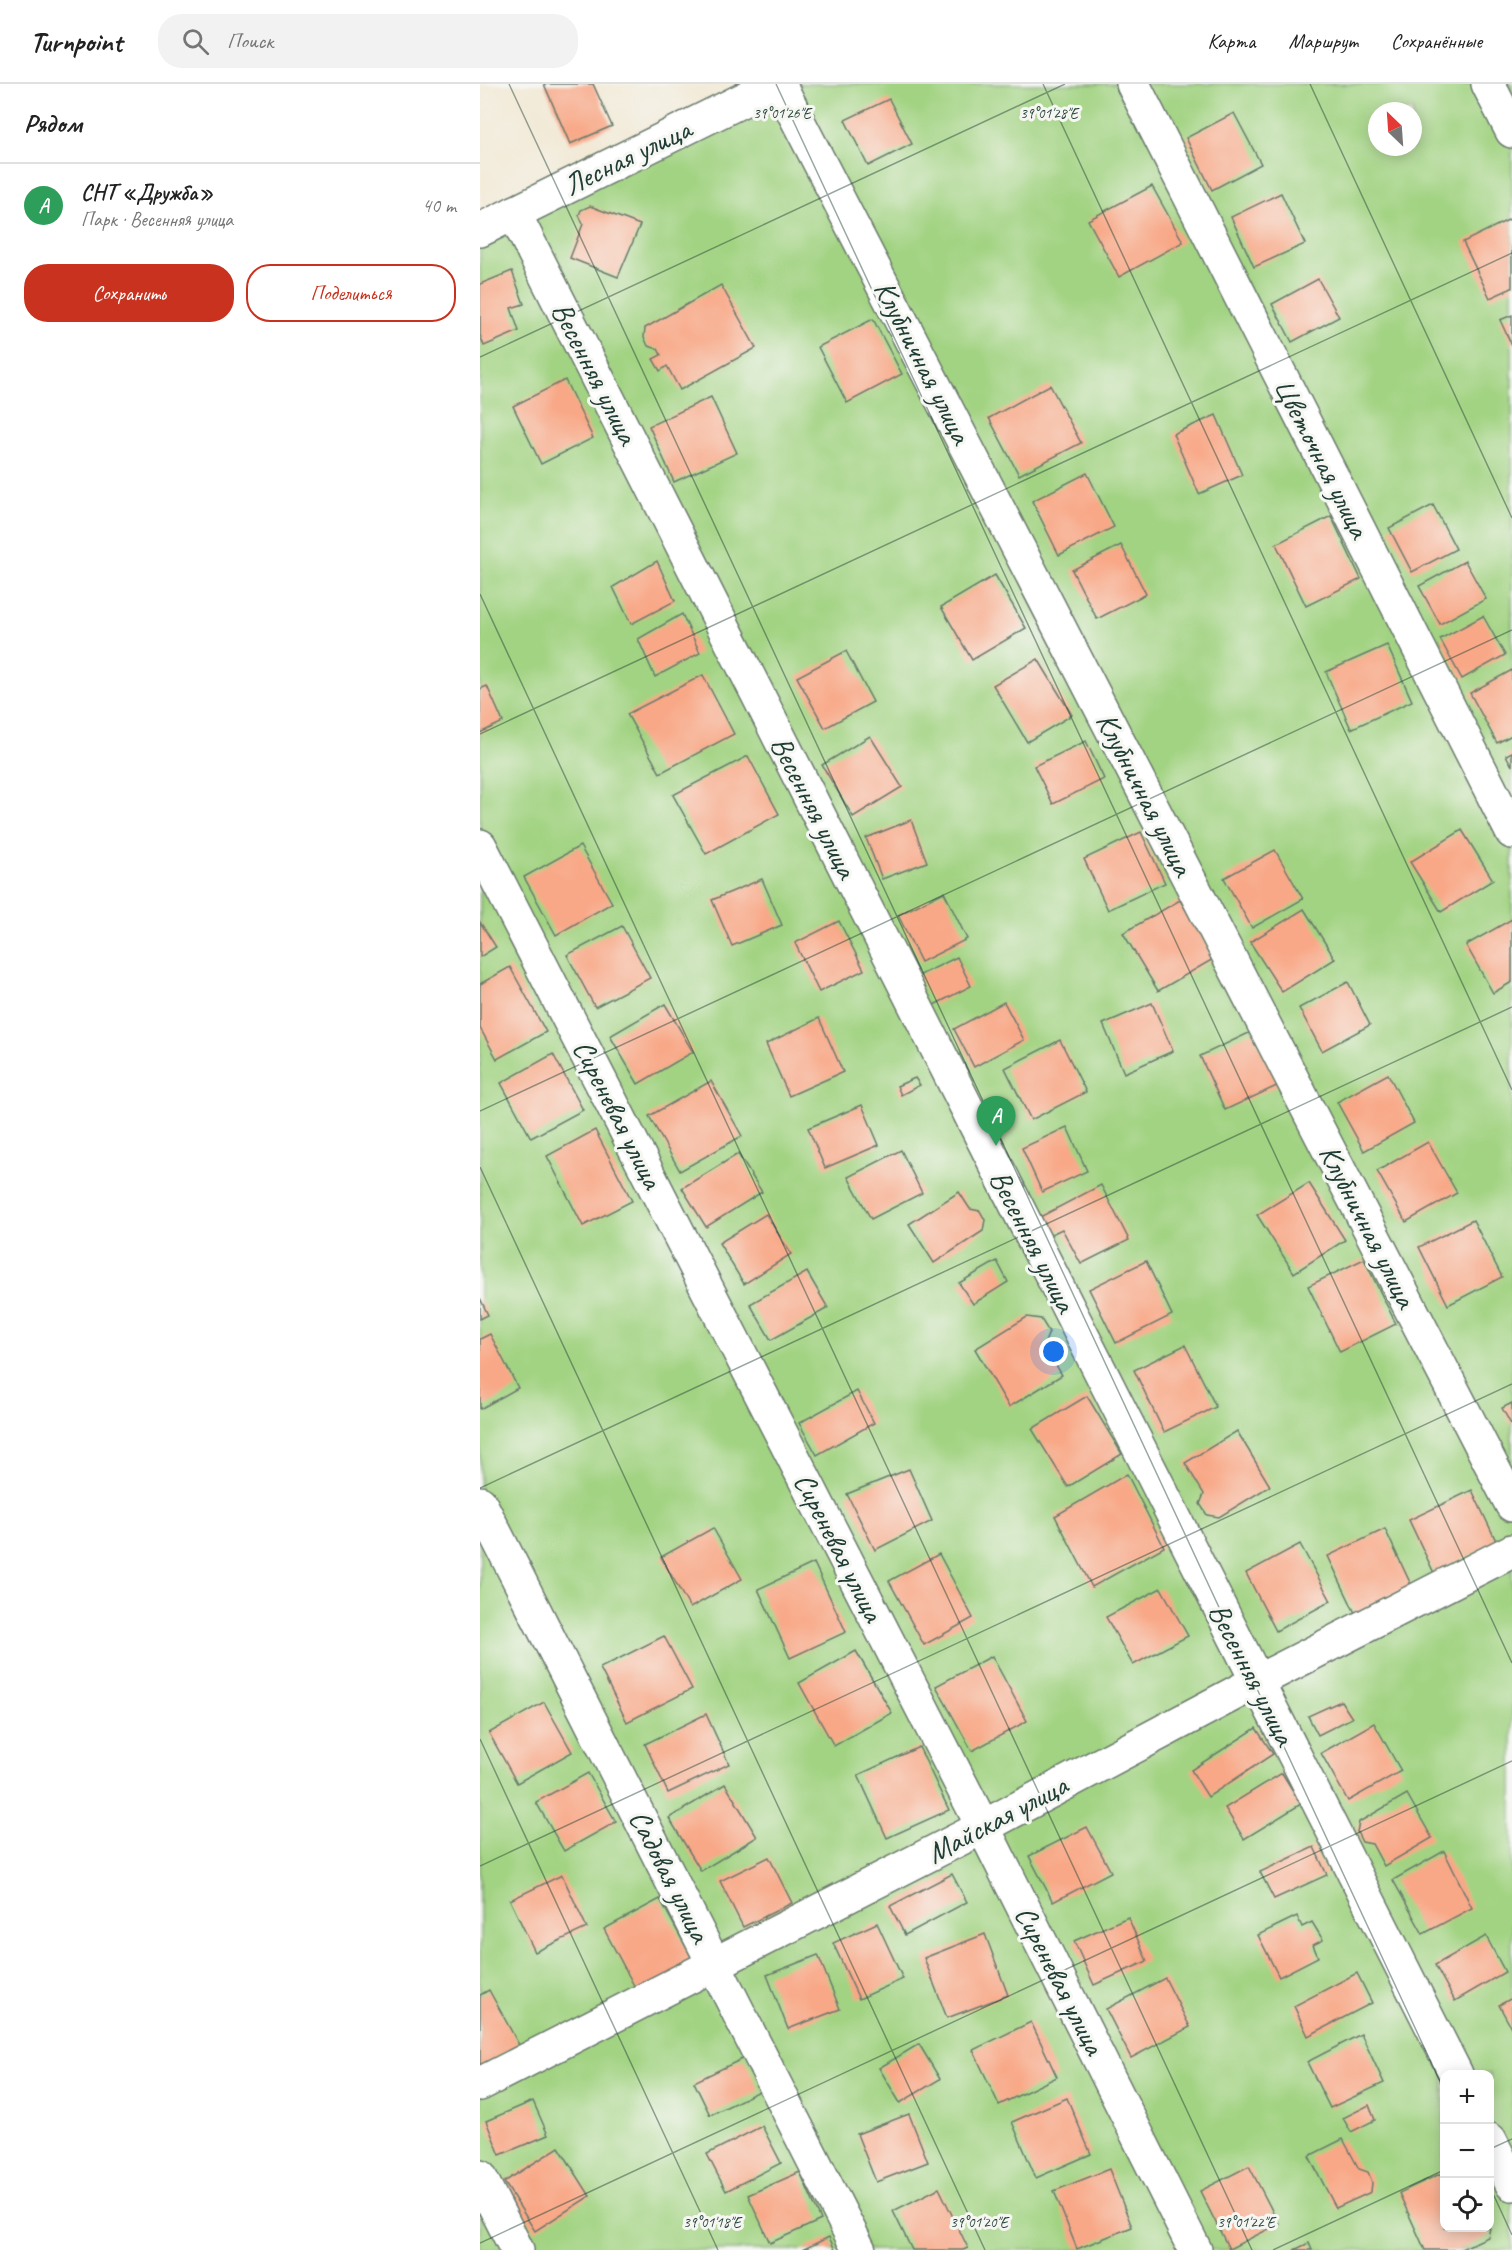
<!DOCTYPE html>
<html lang="ru">
<meta charset="utf-8">
<style>
:root{--surface:#fff;--page:#f2f2f2;--text:#222;--muted:#767676;--line:#e0e0e0;--accent:#c8321e}
body{margin:0;font-family:Caveat,sans-serif;background:var(--page);color:var(--text)}
.controls{position:absolute;right:18px;bottom:18px;display:grid;overflow:hidden;border-radius:12px;box-shadow:0 3px 15px #0003}
.controls button{width:54px;height:54px;display:grid;place-items:center;padding:0;border:0;border-bottom:2px solid var(--line);background:var(--surface);color:var(--text);font:30px sans-serif}
.compass{position:absolute;left:888px;top:18px;width:54px;height:54px;border-radius:50%;background:var(--surface);box-shadow:0 3px 15px #0003;rotate:335deg}
.you{position:absolute;left:574px;top:1268px;width:21px;height:21px;margin:-15px;border:4px solid #fff;border-radius:50%;background:#1a73e8;box-shadow:0 0 0 9px #1a73e833}
.badge{display:grid;place-items:center;width:39px;height:39px;border-radius:50%;background:var(--accent);color:#fff;font-size:20px;font-weight:700}
.pin{position:absolute;translate:-50% -50px;filter:drop-shadow(0 2px 3px #0008)}
.pin::after{content:'';position:absolute;top:32px;width:21px;height:18px;background:inherit;clip-path:polygon(0 0,100% 0,50% 100%)}
.list{margin:0;padding:0;list-style:none}
h2{display:flex;justify-content:space-between;align-items:center;height:78px;margin:0;padding:0 24px;font-size:26px}
h2 small{font-size:20px;font-weight:400;color:var(--muted)}
.list li{display:grid;grid-template-columns:39px 1fr auto;gap:18px;align-items:center;box-sizing:border-box;height:84px;padding:0 24px;border-top:2px solid var(--line)}
.list b{display:block;font-size:22px;white-space:nowrap}
.list p{margin:0;font-size:20px;white-space:nowrap;color:var(--muted)}
.list em{font-size:20px;font-style:normal;color:var(--muted)}
.actions{display:flex;gap:12px;padding:18px 24px}
.actions a{flex:1;padding:14px 0;border:2px solid var(--accent);border-radius:24px;text-align:center;font-size:21px;color:var(--accent)}
.actions .main{background:var(--accent);color:#fff}
.icon{flex:none;width:33px;height:33px;fill:none;stroke:currentColor;stroke-width:2;stroke-linecap:round;stroke-linejoin:round}
.map{position:relative;flex:none;width:1032px;height:2166px;overflow:hidden}
header{display:flex;align-items:center;gap:36px;box-sizing:border-box;height:84px;padding:0 30px;background:var(--surface);border-bottom:2px solid var(--line)}
header strong{font-size:28px}
nav{display:flex;gap:33px;margin-inline-start:auto;font-size:21px}
.search{width:420px;height:54px;background:var(--page);display:flex;align-items:center;gap:15px;box-sizing:border-box;padding:0 21px;border-radius:24px;color:var(--muted);font-size:22px}
main{display:flex}
aside{flex:1;background:var(--surface)}
.map>svg:first-child{display:block}
</style>
<header>
<strong>Turnpoint</strong>
<div class="search"><svg class="icon" aria-label="search" viewBox="0 0 24 24"><circle cx="10" cy="10" r="6"/><path d="M15 15l6 6"/></svg>Поиск</div>
<nav><a>Карта</a><a>Маршрут</a><a>Сохранённые</a></nav>
</header>
<main>
<aside>
<h2>Рядом<small></small></h2>
<ul class="list">
<li><span class="badge" style="background:#2e9e5b">A</span><div><b>СНТ «Дружба»</b><p>Парк · Весенняя улица</p></div><em>40 m</em></li>
</ul>
<div class="actions"><a class="main">Сохранить</a><a>Поделиться</a></div>
</aside>
<div class="map">
<svg width="1032" height="2166" viewBox="0 0 1032 2166">
<rect width="100%" height="100%" fill="#f6f6f2"/>
<filter id="ink" filterUnits="userSpaceOnUse"><feTurbulence type="fractalNoise" baseFrequency=".0167" numOctaves="2"/><feDisplacementMap in="SourceGraphic" scale="12" xChannelSelector="R" yChannelSelector="G"/><feConvolveMatrix kernelMatrix="1 2 1 2 8 2 1 2 1" color-interpolation-filters="sRGB"/></filter>
<filter id="wash" filterUnits="userSpaceOnUse"><feTurbulence type="fractalNoise" baseFrequency=".008" numOctaves="4" result="noise"/><feDisplacementMap in="SourceGraphic" scale="24" xChannelSelector="R" yChannelSelector="G"/><feGaussianBlur stdDeviation="1.35" result="paint"/><feColorMatrix in="noise" values="0 0 0 0 0 0 0 0 0 0 0 0 0 0 0 0 0 1.4 0 .05"/><feComposite in="paint" operator="in"/></filter>
<g filter="url(#wash)">
<rect width="100%" height="100%" fill="#f2e9d5"/>
<path fill="#a2d382" stroke="#60885b" stroke-width="1.5" fill-rule="evenodd" d="M 305,0 L 1032,0 L 1032,2166 L 0,2166 L 0,133 ZM 897,27 L 933,27 L 933,63 L 897,63 ZM 964,1990 L 1010,1990 L 1010,2144 L 964,2144 Z"/>
<g id="blocks">
<g fill="#f8a887">
<polygon points="64,0 113,0 132,42 90,60"/>
<polygon points="409,15 432,60 388,82 365,36"/>
<polygon points="754,29 781,80 732,106 706,54"/>
<polygon points="672,102 703,158 639,193 608,136"/>
<polygon points="801,109 825,160 774,183 751,133"/>
<polygon points="110,122 160,141 138,193 90,174 103,140 99,131 101,126"/>
<polygon points="1032,134 1032,204 1010,214 983,158"/>
<polygon points="32,187 44,220 31,224 39,247 4,262 0,251 0,200"/>
<polygon points="838,195 859,233 812,258 792,220"/>
<polygon points="241,201 276,264 200,306 187,282 180,287 173,275 181,271 178,265 168,262 164,253 165,244"/>
<polygon points="1032,231 1032,262 1020,236"/>
<polygon points="393,235 422,290 367,319 338,263"/>
<polygon points="85,296 113,354 61,380 33,322"/>
<polygon points="570,301 601,359 539,391 509,334"/>
<polygon points="231,313 257,369 194,398 169,342"/>
<polygon points="736,331 762,391 719,410 693,350"/>
<polygon points="607,389 634,443 579,471 552,417"/>
<polygon points="953,421 976,465 932,488 909,444"/>
<polygon points="851,432 881,495 826,522 796,460"/>
<polygon points="641,461 666,510 617,535 592,486"/>
<polygon points="177,477 195,517 151,540 133,503"/>
<polygon points="985,477 1006,515 960,540 939,502"/>
<polygon points="515,491 546,544 492,576 461,523"/>
<polygon points="202,530 220,569 175,593 158,555"/>
<polygon points="1003,532 1025,571 982,595 960,555"/>
<polygon points="907,561 932,617 871,645 846,588"/>
<polygon points="366,567 393,618 345,644 317,593"/>
<polygon points="558,575 592,631 547,658 513,601"/>
<polygon points="1032,586 1032,651 1017,659 990,609"/>
<polygon points="223,591 254,650 180,689 147,630"/>
<polygon points="7,602 23,638 0,649 0,605"/>
<polygon points="390,652 422,703 373,733 342,681"/>
<polygon points="606,657 624,695 573,720 554,682"/>
<polygon points="1032,668 1032,682 1026,671"/>
<polygon points="268,672 299,730 226,770 193,711"/>
<polygon points="431,736 447,778 402,795 386,754"/>
<polygon points="982,746 1013,796 961,828 930,778"/>
<polygon points="661,748 685,799 628,826 604,775"/>
<polygon points="100,762 132,819 76,851 44,793"/>
<polygon points="795,766 823,815 772,844 744,794"/>
<polygon points="282,795 302,841 252,862 232,816"/>
<polygon points="464,808 487,855 441,878 418,831"/>
<polygon points="700,816 735,874 678,907 643,849"/>
<polygon points="824,825 855,875 802,908 770,858"/>
<polygon points="1032,835 1032,898 1013,909 986,861"/>
<polygon points="359,837 384,886 339,908 315,859"/>
<polygon points="0,838 16,863 0,873"/>
<polygon points="142,842 170,894 115,923 87,871"/>
<polygon points="477,873 491,902 454,921 438,892"/>
<polygon points="30,883 66,948 17,975 0,944 0,900"/>
<polygon points="868,898 890,941 842,967 819,924"/>
<polygon points="524,918 544,956 494,983 474,945"/>
<polygon points="672,919 693,967 644,989 623,940"/>
<polygon points="185,920 213,968 158,1000 130,952"/>
<polygon points="339,934 363,988 309,1012 286,960"/>
<polygon points="773,947 799,1001 745,1026 720,972"/>
<polygon points="580,956 606,1008 551,1036 525,984"/>
<polygon points="73,970 103,1026 51,1054 21,999"/>
<polygon points="908,990 934,1039 884,1067 857,1018"/>
<polygon points="435,994 440,1001 421,1011 417,1002"/>
<polygon points="231,997 262,1052 200,1087 169,1032"/>
<polygon points="382,1021 399,1061 345,1084 328,1044"/>
<polygon points="587,1043 607,1087 562,1108 542,1064"/>
<polygon points="115,1046 152,1117 103,1142 67,1072"/>
<polygon points="948,1058 977,1109 926,1138 897,1087"/>
<polygon points="421,1066 442,1109 391,1135 368,1093"/>
<polygon points="258,1070 282,1108 226,1143 202,1104"/>
<polygon points="829,1099 865,1156 814,1189 777,1131"/>
<polygon points="621,1101 649,1156 601,1180 582,1145 565,1153 556,1135"/>
<polygon points="479,1108 490,1125 500,1127 505,1136 503,1147 454,1179 429,1140"/>
<polygon points="286,1130 311,1170 264,1200 239,1159"/>
<polygon points="993,1136 1022,1193 968,1221 939,1163"/>
<polygon points="884,1175 916,1240 860,1268 828,1202"/>
<polygon points="517,1177 528,1198 493,1220 479,1199"/>
<polygon points="666,1177 692,1231 636,1259 609,1205"/>
<polygon points="327,1188 348,1224 291,1256 270,1220"/>
<polygon points="0,1214 8,1231 0,1235"/>
<polygon points="547,1233 561,1235 569,1248 564,1261 582,1291 529,1323 495,1265"/>
<polygon points="10,1250 38,1304 0,1325 0,1255"/>
<polygon points="705,1261 736,1323 684,1348 654,1286"/>
<polygon points="377,1307 394,1339 337,1371 319,1339"/>
<polygon points="607,1312 642,1370 588,1403 552,1345"/>
<polygon points="1032,1319 1032,1342 1022,1324"/>
<polygon points="757,1347 790,1402 739,1433 727,1431 720,1420 724,1410 705,1379"/>
<polygon points="429,1385 452,1437 395,1466 367,1410"/>
<polygon points="647,1390 684,1463 612,1503 575,1432"/>
<polygon points="992,1406 1017,1459 954,1489 929,1436"/>
<polygon points="233,1444 262,1495 210,1524 181,1473"/>
<polygon points="905,1445 933,1505 876,1531 848,1472"/>
<polygon points="820,1460 851,1517 796,1547 766,1489"/>
<polygon points="459,1470 493,1534 444,1561 409,1497"/>
<polygon points="334,1479 366,1548 310,1574 278,1505"/>
<polygon points="681,1504 708,1552 653,1581 626,1533"/>
<polygon points="184,1552 212,1605 147,1638 120,1584"/>
<polygon points="376,1567 412,1629 354,1662 319,1599"/>
<polygon points="512,1572 547,1637 492,1667 456,1602"/>
<polygon points="861,1617 872,1634 838,1651 828,1632"/>
<polygon points="64,1618 92,1668 37,1699 9,1649"/>
<polygon points="226,1630 249,1680 188,1709 165,1660"/>
<polygon points="894,1639 921,1687 868,1717 841,1669"/>
<polygon points="776,1644 793,1670 728,1713 711,1686"/>
<polygon points="439,1663 469,1726 407,1754 378,1691"/>
<polygon points="108,1689 136,1738 84,1767 56,1718"/>
<polygon points="802,1689 821,1720 764,1755 745,1724"/>
<polygon points="245,1700 277,1753 221,1787 189,1734"/>
<polygon points="927,1710 952,1754 904,1782 892,1760 882,1758 877,1748 879,1738"/>
<polygon points="607,1743 631,1788 573,1818 549,1772"/>
<polygon points="834,1763 847,1791 794,1815 780,1788"/>
<polygon points="964,1767 992,1824 943,1850 913,1796"/>
<polygon points="289,1773 312,1819 263,1843 240,1797"/>
<polygon points="472,1790 487,1818 425,1851 410,1822"/>
<polygon points="82,1791 107,1844 55,1868 30,1816"/>
<polygon points="180,1815 215,1880 159,1911 124,1845"/>
<polygon points="817,1832 822,1843 832,1838 843,1856 833,1861 838,1873 799,1893 778,1851"/>
<polygon points="648,1833 667,1877 614,1901 594,1857"/>
<polygon points="397,1839 423,1895 379,1915 353,1859"/>
<polygon points="505,1850 528,1911 467,1934 444,1874"/>
<polygon points="1006,1852 1025,1888 975,1917 955,1881"/>
<polygon points="338,1871 360,1925 308,1945 287,1891"/>
<polygon points="877,1889 892,1919 828,1952 814,1922"/>
<polygon points="685,1894 710,1943 651,1974 626,1925"/>
<polygon points="9,1906 39,1961 0,1983 0,1911"/>
<polygon points="1032,1914 1032,1945 1019,1921"/>
<polygon points="551,1938 577,1993 519,2021 493,1966"/>
<polygon points="881,1950 904,1999 850,2024 827,1978"/>
<polygon points="439,1960 460,1995 420,2019 399,1984"/>
<polygon points="264,1974 280,2007 230,2031 214,1998"/>
<polygon points="587,2014 611,2070 556,2094 532,2038"/>
<polygon points="53,2017 68,2051 20,2071 6,2037"/>
<polygon points="889,2021 895,2036 871,2048 863,2034"/>
<polygon points="429,2030 448,2078 396,2098 377,2050"/>
<polygon points="282,2042 301,2079 246,2107 227,2070"/>
<polygon points="863,2055 879,2085 888,2088 892,2098 891,2108 856,2124 829,2072"/>
<polygon points="79,2063 110,2112 55,2147 24,2098"/>
<polygon points="769,2082 799,2140 749,2165 720,2107"/>
<polygon points="629,2085 652,2143 597,2165 574,2107"/>
<polygon points="320,2088 341,2136 290,2159 268,2111"/>
<polygon points="964,2088 964,2144 1010,2144 1008,2153 979,2166 945,2166 919,2109"/>
<polygon points="459,2104 488,2164 483,2166 432,2166 413,2127"/>
<polygon points="349,2153 355,2166 322,2166"/>
<polygon points="829,2159 832,2166 814,2166"/>
</g>
</g>
</g>
<g filter="url(#ink)">
<use href="#blocks" fill-opacity="0" stroke="#69796c" stroke-width="1.5"/>
<g fill="none" stroke-linecap="round" stroke-linejoin="round">
<defs>
<g id="minor">
<polyline points="299,0 1032,1421"/>
<polyline points="653,0 1032,748"/>
<polyline points="1008,0 1032,47"/>
<polyline points="34,129 976,1990"/>
<polyline points="0,146 295,0"/>
<polyline points="0,762 503,1743 715,2166"/>
<polyline points="0,1419 379,2166"/>
<polyline points="0,2000 503,1743 776,1598 1032,1467"/>
<polyline points="1010,2056 1032,2100"/>
<polyline points="0,2093 37,2166"/>
</g>
</defs>
<use href="#minor" stroke="#69796c" stroke-width="36"/>
<use href="#minor" stroke="#fff" stroke-width="33"/>
</g>
</g>
<path fill="none" stroke="#1f3d34" stroke-width="1.5" stroke-opacity="0.45" d="M 29,0 L 964,2006M 296,0 L 1032,1579M 563,0 L 1032,1006M 830,0 L 1032,434M 0,273 L 585,0M 0,510 L 772,2166M 0,650 L 1032,169M 0,1027 L 1032,546M 0,1083 L 505,2166M 0,1404 L 1032,923M 0,1655 L 238,2166M 0,1782 L 1032,1300M 1010,2065 L 1032,2055M 1010,2103 L 1032,2151M 0,2159 L 1032,1677M 793,2166 L 964,2086"/>
<g text-anchor="middle" dominant-baseline="central" stroke-width="6" stroke-linejoin="round" paint-order="stroke">
<g font-size="30" fill="#1f3d34" stroke="#f6f6f2">
<text transform="translate(147 73) rotate(-26)">Лесная улица</text>
<text transform="translate(443 278) rotate(63)">Клубничная улица</text>
<text transform="translate(115 289) rotate(63)">Весенняя улица</text>
<text transform="translate(842 374) rotate(63)">Цветочная улица</text>
<text transform="translate(665 710) rotate(63)">Клубничная улица</text>
<text transform="translate(334 723) rotate(63)">Весенняя улица</text>
<text transform="translate(138 1030) rotate(63)">Сиреневая улица</text>
<text transform="translate(888 1142) rotate(63)">Клубничная улица</text>
<text transform="translate(553 1157) rotate(63)">Весенняя улица</text>
<text transform="translate(359 1463) rotate(63)">Сиреневая улица</text>
<text transform="translate(772 1590) rotate(63)">Весенняя улица</text>
<text transform="translate(517 1735) rotate(-28)">Майская улица</text>
<text transform="translate(190 1792) rotate(63)">Садовая улица</text>
<text transform="translate(580 1896) rotate(63)">Сиреневая улица</text>
</g>
</g>
<g font-size="15" text-anchor="middle" fill="#1f3d34" stroke="#f6f6f2" stroke-width="6" stroke-linejoin="round" paint-order="stroke">
<text x="302" y="34">39°01'26"E</text>
<text x="569" y="34">39°01'28"E</text>
<text x="232" y="2143">39°01'18"E</text>
<text x="499" y="2143">39°01'20"E</text>
<text x="766" y="2143">39°01'22"E</text>
</g>
</svg>
<div class="controls">
<button>+</button>
<button>−</button>
<button><svg class="icon" aria-label="locate" viewBox="0 0 24 24"><circle cx="12" cy="12" r="6"/><path d="M12 2v4M12 18v4M2 12h4M18 12h4"/></svg></button>
</div>
<svg class="compass" viewBox="-18 -18 36 36"><path d="M0-13l5 13h-10z" fill="#e53935"/><path d="M0 13l5-13h-10z" fill="#767676"/></svg>
<div class="you"></div>
<div class="pin badge" style="left:516px;top:1062px;background:#2e9e5b">A</div>
</div>
</main>
